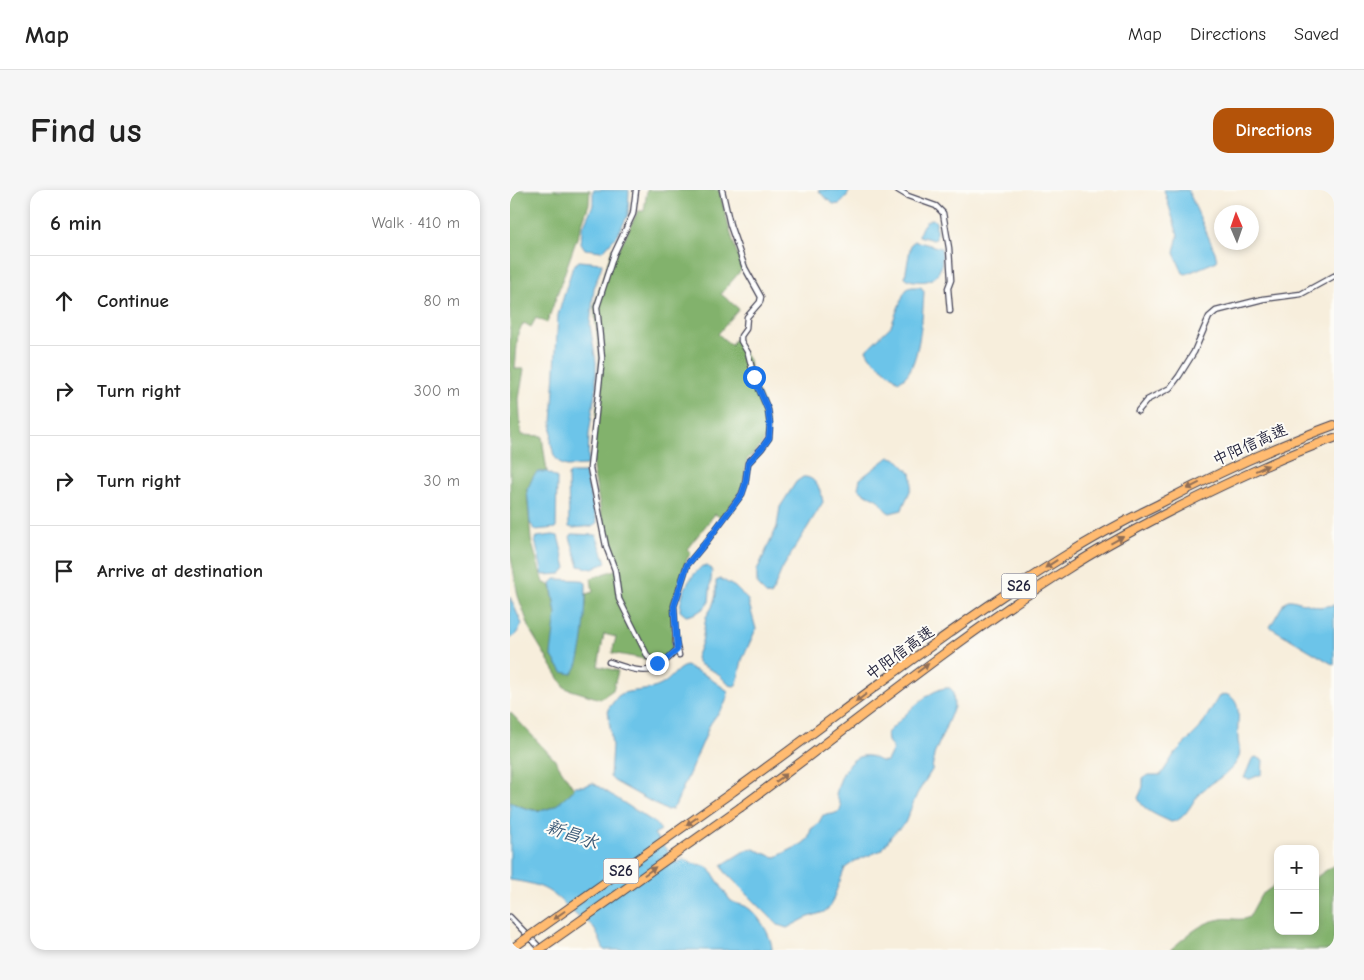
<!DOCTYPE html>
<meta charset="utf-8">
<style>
:root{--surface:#fff;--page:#f6f6f6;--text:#222;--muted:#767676;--line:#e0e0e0;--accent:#b45309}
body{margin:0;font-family:"Comic Neue","LXGW WenKai TC",sans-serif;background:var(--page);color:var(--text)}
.controls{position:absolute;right:15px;bottom:15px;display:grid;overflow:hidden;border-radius:10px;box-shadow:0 2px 8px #0003}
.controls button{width:45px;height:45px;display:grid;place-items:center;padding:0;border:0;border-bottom:1px solid var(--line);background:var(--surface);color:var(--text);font:25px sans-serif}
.compass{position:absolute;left:704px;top:15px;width:45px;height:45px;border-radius:50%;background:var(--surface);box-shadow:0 2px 8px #0003;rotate:358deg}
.stop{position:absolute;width:15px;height:15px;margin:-11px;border:4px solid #1a73e8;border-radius:50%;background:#fff}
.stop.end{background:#1a73e8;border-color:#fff;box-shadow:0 1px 5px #0008}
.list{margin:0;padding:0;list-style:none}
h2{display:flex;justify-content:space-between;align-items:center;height:65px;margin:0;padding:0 20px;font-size:21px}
h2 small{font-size:16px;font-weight:400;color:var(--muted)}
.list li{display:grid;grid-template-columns:32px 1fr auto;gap:15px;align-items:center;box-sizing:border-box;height:90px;padding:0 20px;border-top:1px solid var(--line)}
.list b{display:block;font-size:19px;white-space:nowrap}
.list em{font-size:16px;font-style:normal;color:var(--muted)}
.icon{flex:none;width:28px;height:28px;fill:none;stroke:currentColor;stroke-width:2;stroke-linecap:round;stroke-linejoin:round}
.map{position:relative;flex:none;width:824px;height:760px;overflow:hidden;border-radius:15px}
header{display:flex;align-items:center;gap:30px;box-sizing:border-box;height:70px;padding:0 25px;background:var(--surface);border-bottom:1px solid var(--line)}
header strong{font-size:24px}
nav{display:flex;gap:28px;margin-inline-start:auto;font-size:18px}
.intro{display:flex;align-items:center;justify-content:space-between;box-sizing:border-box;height:120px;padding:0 30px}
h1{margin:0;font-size:35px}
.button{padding:12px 22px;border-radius:15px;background:var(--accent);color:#fff;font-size:18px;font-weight:700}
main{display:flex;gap:30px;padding:0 30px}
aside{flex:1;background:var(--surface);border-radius:15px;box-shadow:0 2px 8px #0003}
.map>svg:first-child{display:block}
</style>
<header>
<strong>Map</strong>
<nav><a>Map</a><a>Directions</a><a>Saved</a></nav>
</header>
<div class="intro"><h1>Find us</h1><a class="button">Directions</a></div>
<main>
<aside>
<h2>6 min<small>Walk · 410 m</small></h2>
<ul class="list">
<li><svg class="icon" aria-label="ahead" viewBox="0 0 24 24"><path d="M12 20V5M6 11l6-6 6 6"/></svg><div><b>Continue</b></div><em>80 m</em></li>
<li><svg class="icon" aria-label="right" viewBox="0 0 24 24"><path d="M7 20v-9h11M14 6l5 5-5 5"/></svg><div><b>Turn right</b></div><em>300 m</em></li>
<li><svg class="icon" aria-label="right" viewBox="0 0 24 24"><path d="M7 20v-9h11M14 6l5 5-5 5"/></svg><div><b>Turn right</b></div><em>30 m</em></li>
<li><svg class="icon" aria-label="arrive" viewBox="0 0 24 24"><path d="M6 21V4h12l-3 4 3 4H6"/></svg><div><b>Arrive at destination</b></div></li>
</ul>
</aside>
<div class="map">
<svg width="824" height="760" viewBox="0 0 824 760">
<rect width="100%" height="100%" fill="#fdfcf7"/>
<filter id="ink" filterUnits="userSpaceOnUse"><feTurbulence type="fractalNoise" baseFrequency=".02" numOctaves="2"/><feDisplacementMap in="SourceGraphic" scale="10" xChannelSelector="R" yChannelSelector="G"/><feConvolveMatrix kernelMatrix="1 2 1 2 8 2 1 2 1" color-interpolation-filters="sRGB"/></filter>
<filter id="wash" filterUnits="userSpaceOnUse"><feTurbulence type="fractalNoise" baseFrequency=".0096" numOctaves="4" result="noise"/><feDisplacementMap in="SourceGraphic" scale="20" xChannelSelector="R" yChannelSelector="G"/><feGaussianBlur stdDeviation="1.12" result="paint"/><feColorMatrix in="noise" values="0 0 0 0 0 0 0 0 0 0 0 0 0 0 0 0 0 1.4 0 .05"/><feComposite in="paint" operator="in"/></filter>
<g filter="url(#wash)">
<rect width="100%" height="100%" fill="#f7eedc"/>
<g fill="#82b26c" stroke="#526a54">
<path d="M 0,0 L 80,0 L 79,14 L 37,133 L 26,128 L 21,137 L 14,133 L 8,143 L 5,179 L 14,179 L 9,209 L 11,245 L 32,246 L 37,282 C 20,280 26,290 17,299 L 21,350 L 33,392 L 41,396 L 46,424 L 42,467 L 76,416 L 76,404 L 83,402 L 81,388 L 108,379 L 94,340 L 83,278 L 90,169 L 84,117 L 102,59 L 109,59 L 128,21 L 134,21 L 137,0 L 209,0 L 220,41 L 232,79 L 211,104 L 229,119 L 208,144 L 221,155 L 225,149 L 239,170 L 241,185 L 253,212 L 258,232 L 258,240 L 253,253 L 237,270 L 233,294 L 228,304 L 211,328 L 205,324 L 177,359 L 181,363 L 177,369 L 162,413 L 162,461 L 151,472 L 102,463 L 106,447 L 94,444 L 88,476 L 108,481 L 103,500 L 90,509 L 55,498 L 21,442 L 8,406 L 0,362 Z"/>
<path d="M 0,522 L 45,570 L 64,599 C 45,623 27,625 0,612 Z"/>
<path d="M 824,675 L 824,760 L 660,760 C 676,747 690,732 711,729 C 721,727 730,732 739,727 L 751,705 L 768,693 L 768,741 L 805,741 L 805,688 Z"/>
</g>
<g fill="#6cc4e9" stroke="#477392">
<polygon points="83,0 119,0 118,25 108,44 94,60 91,61 75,59 71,53 72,39 83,15"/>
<path d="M 308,0 L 340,0 C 329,23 322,15 308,0 Z"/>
<polygon points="654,0 678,0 705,62 707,71 676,84 673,83 664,63 668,45"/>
<path d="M 423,29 L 426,32 L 426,49 L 423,50 L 409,46 C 410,39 415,29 423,29 Z"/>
<path d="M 405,51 L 431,58 C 435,76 428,95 406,91 C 401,91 399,90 395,87 L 401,54 Z"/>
<polygon points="69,71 91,73 92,75 84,98 80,135 86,172 86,196 79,244 78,271 77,275 57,276 51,274 44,266 41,253 48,125 63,76"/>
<path d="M 402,97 L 411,97 L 414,101 C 413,119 410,187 388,191 L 360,167 L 356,160 L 381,136 L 394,103 L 398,98 Z"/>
<path d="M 379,267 C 389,267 393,277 401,283 C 405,299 396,306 392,320 L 380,323 C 373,320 374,315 369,311 C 362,305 353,305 348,298 L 350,289 Z"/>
<path d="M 28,282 L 37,282 L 47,288 L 46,338 L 25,340 L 20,333 L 17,299 C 21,294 22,285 28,282 Z"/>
<polygon points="60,283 75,283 87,332 84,336 63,338 59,337 58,285"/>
<path d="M 293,287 C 306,286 311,301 313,312 L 272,379 L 261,406 L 256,404 L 247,395 L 247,380 L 267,337 L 270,317 L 286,292 Z"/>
<polygon points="62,344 86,345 96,372 83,379 69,376 60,347"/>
<polygon points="43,345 48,346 56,378 51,384 33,385 25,350 27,347"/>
<path d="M 192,376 L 197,376 L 202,379 L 199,412 C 194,420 184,425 176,426 L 170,421 C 170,403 179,388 192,376 Z"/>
<path d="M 45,389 L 71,390 L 76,393 C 76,412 75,471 62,484 L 53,482 L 47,475 L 41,464 L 46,424 L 41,393 Z"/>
<polygon points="211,389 225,397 238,410 246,439 232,470 227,494 224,496 219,495 207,483 189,474 186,468 192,452 196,427 202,417 206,405 206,391"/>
<polygon points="0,407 12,434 7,444 0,449"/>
<polygon points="778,410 782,410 809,417 824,415 824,475 760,437 774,413"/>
<path d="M 176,476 L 195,485 L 218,501 C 218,520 199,527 196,545 L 165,616 L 162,619 L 156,620 L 104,591 L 100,587 L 102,556 L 98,519 L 108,506 L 113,503 C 125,500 140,501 151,495 C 161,490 166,478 176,476 Z"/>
<path d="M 435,498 L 440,498 L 443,501 L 444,517 L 424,565 L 422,580 L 407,604 L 395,633 L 382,645 L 372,660 L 345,671 L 335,678 L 320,717 L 314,722 L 296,728 L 277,738 L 268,735 L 215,682 L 212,675 L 236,660 L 244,659 L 261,666 L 266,667 L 292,654 L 298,649 L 301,639 L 308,634 L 313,625 L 323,624 L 330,621 L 331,616 L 326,605 C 329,590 338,563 359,566 C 366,567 369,573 377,571 L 383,559 L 378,551 L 377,543 C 392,529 414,502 435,498 Z"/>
<path d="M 715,504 C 735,510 726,534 728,548 C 728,554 731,562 729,567 C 723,583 704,590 692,601 C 681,611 677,630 661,632 C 649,626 633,621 628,608 L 633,597 L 633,588 L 639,585 L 651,585 L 665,563 L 690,538 L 709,506 Z"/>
<polygon points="746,567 753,570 752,584 740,589 734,588 742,569"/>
<path d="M 83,593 L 145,633 L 151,640 L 144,644 L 167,673 L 174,669 C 182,676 192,672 200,679 L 220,710 C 225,714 230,714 235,716 C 248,723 262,746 262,760 L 94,760 C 90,751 87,740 79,733 C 75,730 70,728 66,725 C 40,700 36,695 0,690 L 0,612 C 23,622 35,626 55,608 C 59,604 63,602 65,596 L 74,596 Z"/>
</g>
</g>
<g filter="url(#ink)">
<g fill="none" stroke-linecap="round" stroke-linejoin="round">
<defs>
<g id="minor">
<polyline points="126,0 123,24 104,64 87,117 92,168 80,278 96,356 105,380 109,409 138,467 151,474"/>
<polyline points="388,0 398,6 426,16 433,23 439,58 441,90 438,98 440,121"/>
<polyline points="628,221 637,210 660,198 669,186 684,162 699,127 706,121 753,109 791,104 824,86"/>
<polyline points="169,465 166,453 164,416 177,375 197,351 232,304 235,295 238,273 252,258 259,248 260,235 258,220 244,187 238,163 231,151 231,146 236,139 237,127 250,112 251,107 235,78 220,35 212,0"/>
<path d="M 99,472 C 112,476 133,485 146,478 C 154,474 160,466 167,460"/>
<polyline points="0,727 31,759"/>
</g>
<g id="motorway">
<path d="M 221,603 C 331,524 438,438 553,367 C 584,347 616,330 649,314 C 706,284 764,257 824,235"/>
<path d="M 231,617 C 340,537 444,450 559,378 C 590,358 622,341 655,324 C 710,296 766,269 824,248"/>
</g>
</defs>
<use href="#minor" stroke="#424153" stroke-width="7"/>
<use href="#motorway" stroke="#424153" stroke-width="10"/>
<use href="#minor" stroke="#fff" stroke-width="4.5"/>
<use href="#motorway" stroke="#ffbb71" stroke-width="8"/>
<defs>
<g id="motorway-bridge">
<polyline points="0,760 221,603"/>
<polyline points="29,760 231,617"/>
</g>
</defs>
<use href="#motorway-bridge" stroke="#424153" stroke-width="10" stroke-linecap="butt"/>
<use href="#motorway-bridge" stroke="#ffbb71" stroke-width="8"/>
</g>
<defs><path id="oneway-solid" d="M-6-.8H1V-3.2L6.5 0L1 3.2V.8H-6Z" transform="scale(1.25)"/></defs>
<g fill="#906e56">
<use href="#oneway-solid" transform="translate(752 278) rotate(-24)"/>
<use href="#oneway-solid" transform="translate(683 296) rotate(154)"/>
<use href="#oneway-solid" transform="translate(607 350) rotate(-29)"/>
<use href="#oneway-solid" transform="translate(541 374) rotate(147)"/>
<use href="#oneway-solid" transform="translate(413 478) rotate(-37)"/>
<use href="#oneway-solid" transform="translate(351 508) rotate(143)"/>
<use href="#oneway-solid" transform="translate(271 588) rotate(-36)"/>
<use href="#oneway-solid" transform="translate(182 631) rotate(145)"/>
<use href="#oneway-solid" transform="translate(140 681) rotate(-35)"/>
<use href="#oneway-solid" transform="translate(49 725) rotate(145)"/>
</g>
</g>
<g fill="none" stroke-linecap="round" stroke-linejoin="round" filter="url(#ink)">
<polyline stroke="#1a73e8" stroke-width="6" points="147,473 151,474 167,460 164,416 177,375 197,351 232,304 235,295 238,273 252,258 259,248 260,235 258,220 244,187"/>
</g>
<g text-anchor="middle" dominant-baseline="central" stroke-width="4" stroke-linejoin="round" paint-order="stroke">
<g fill="#fdfcf7" stroke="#646373" stroke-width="1">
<rect x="491.5" y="383.5" width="35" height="25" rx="4"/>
<rect x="93.5" y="668.5" width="35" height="25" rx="4"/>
</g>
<g font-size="15" font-weight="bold" fill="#22223b">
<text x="509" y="396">S26</text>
<text x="111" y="681">S26</text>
</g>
<g font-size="16" fill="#22223b" stroke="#fdfcf7">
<text transform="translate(740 255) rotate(-24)">中阳信高速</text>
<text transform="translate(390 463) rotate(-36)">中阳信高速</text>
</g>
<g font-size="18" font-style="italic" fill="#3c5b78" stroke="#fdfcf7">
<text transform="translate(62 645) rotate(20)">新昌水</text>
</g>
</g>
</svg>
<div class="controls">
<button>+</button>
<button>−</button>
</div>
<svg class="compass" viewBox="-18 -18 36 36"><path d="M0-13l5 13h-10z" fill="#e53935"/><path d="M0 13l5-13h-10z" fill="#767676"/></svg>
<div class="stop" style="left:244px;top:187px"></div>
<div class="stop end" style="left:147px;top:473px"></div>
</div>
</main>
